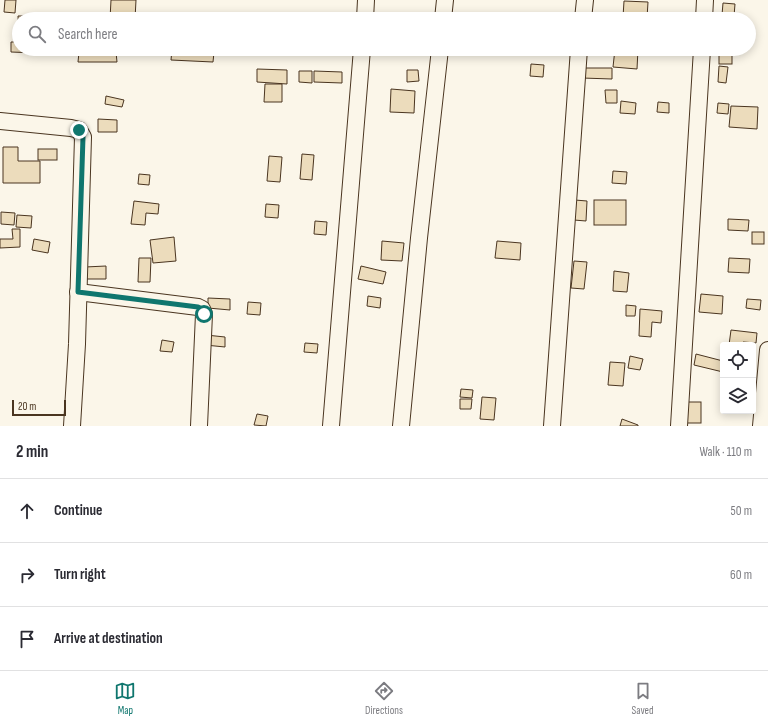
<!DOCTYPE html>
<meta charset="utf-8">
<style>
:root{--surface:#fff;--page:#f7f7f7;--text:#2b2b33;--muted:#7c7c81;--line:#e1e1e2;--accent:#0f766e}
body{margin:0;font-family:"Sofia Sans Condensed",sans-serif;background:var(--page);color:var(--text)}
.controls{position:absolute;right:12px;bottom:12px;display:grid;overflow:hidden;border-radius:4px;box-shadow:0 2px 10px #0003}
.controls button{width:36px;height:36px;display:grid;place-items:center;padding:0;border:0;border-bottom:1px solid var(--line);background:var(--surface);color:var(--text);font:20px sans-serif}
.scale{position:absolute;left:12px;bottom:10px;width:54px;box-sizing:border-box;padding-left:4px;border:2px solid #4a3520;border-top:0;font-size:11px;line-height:14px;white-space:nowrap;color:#4a3520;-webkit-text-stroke:3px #fbf6e9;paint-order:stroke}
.stop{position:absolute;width:12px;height:12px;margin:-9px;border:3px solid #0f766e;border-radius:50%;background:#fff}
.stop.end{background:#0f766e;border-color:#fff;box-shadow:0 1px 4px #0008}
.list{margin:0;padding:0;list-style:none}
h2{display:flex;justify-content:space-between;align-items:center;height:52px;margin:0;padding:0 16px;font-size:17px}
h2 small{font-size:13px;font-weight:400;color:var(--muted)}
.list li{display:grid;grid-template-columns:26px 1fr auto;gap:12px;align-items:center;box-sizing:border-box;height:64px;padding:0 16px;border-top:1px solid var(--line)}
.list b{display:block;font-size:15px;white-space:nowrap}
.list em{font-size:13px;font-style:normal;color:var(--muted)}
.icon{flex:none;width:22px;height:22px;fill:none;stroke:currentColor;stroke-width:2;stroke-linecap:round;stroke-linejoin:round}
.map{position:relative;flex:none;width:768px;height:426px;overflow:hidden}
.search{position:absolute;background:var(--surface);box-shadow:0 2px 10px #0003;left:12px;right:12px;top:12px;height:44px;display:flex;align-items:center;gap:10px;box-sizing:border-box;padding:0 14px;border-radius:22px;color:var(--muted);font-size:15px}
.sheet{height:244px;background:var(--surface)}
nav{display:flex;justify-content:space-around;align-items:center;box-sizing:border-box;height:56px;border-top:1px solid var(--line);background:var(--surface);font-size:11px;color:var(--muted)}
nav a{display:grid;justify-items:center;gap:2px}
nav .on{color:var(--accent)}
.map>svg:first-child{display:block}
</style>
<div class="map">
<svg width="768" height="426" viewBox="0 0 768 426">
<rect width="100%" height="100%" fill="#fbf6e9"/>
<g fill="#ecdcbc" stroke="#4a3520">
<polygon points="5,0 16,0 15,13 4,12"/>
<polygon points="111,0 136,0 135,19 110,19"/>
<polygon points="624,1 648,2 647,18 623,17"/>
<polygon points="723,3 735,4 734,16 722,15"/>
<polygon points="608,15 620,16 620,19 607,19"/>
<polygon points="18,16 36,16 37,19 19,19 19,38"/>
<polygon points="11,42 19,42 19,49 37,49 37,53 11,52"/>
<polygon points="172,49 214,52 213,62 171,60"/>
<polygon points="615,49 638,49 637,69 613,67"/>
<rect x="719" y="49" width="13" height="15"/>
<polygon points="79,52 116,52 117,62 78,62"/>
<polygon points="531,64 544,65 543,77 530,76"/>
<polygon points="719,66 728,67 726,83 718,82"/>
<polygon points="582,68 612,68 612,79 582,78"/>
<polygon points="257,69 287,70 287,84 257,82"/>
<polygon points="407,70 418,70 419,81 407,82"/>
<polygon points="299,71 312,71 312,83 299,82"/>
<polygon points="314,71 342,72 342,83 314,82"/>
<polygon points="265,84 282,84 282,102 264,102"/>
<polygon points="391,89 415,91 414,113 390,112"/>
<polygon points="605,90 617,90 617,103 606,103"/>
<polygon points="106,96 124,100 122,107 105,104"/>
<polygon points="621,101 636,103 635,114 620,113"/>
<polygon points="658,102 669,103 669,113 657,112"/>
<polygon points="718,103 729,104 728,114 717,113"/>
<polygon points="731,106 758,107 757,129 729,127"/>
<polygon points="98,119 117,120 117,132 98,132"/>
<polygon points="3,147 18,147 18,161 40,161 40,183 3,183"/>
<rect x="38" y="149" width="19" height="11"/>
<polygon points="302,154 314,155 312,180 300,179"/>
<polygon points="269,156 282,157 280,182 267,181"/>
<polygon points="613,171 627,172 626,184 612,183"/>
<polygon points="139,174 150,175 149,185 138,184"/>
<polygon points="575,200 587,201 586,221 574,220"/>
<rect x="594" y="200" width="32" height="25"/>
<polygon points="134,201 159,204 158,214 146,213 145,225 131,224"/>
<polygon points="266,204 279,205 278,218 265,217"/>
<polygon points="1,212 15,213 14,225 1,224"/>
<polygon points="17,215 32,216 31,228 16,227"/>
<polygon points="728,219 749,220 748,231 728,230"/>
<polygon points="315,221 327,222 326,235 314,234"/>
<polygon points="12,229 20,229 20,247 0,248 0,239 13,239"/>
<rect x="752" y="232" width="12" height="12"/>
<polygon points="174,237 176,261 153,263 150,240"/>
<polygon points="34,239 50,242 48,253 32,250"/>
<polygon points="382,241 404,243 402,261 381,260"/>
<polygon points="497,241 521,243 520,260 495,258"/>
<polygon points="139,258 151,258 150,282 138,282"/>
<polygon points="729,258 750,259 749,273 728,272"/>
<polygon points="574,261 587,262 584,289 571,288"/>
<polygon points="106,266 106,279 85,279 85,267"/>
<polygon points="361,266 386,272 383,284 358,279"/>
<polygon points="614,271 629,273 627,292 613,291"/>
<polygon points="701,294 723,296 722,314 699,312"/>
<polygon points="368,296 381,298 380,308 367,306"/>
<polygon points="208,298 230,299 230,310 208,308"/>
<polygon points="747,299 761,300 760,310 746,308"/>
<polygon points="248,302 261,303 260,315 247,314"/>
<polygon points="626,305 636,306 635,316 626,316"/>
<polygon points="640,309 662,311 661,323 652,322 651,337 639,336"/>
<polygon points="731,330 757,333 756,343 743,342 743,345 729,345"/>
<polygon points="206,335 225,337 225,347 205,345"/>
<polygon points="162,340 174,342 172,352 160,351"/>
<polygon points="305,343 318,344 317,353 304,352"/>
<polygon points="696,354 723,361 723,372 694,365"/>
<polygon points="630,356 643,359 640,370 628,368"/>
<rect x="753" y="358" width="2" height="16"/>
<polygon points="610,362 625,363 623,386 608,385"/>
<polygon points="461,389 473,390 472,398 460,397"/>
<polygon points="482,397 496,398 494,420 480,419"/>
<polygon points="460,399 472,399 471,409 460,409"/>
<rect x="686" y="402" width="15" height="21"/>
<polygon points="257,414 268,416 266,426 254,425"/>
<polygon points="622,419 638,425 638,426 620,426"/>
</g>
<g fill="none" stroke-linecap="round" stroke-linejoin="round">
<defs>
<g id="minor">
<polyline points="365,19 366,0"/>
<polyline points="443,19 445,0"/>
<polyline points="583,19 585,0"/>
<polyline points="704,19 705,0"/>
<polyline points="0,121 71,128 79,130 83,137 77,344 72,426"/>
<polyline points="78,292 198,307 202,309 204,314 199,426"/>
<polyline points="331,426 362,49"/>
<polyline points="401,426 419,238 440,49"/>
<polyline points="552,426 579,49"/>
<polyline points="679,426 702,49"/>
<polyline points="761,426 768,350"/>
</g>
</defs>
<use href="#minor" stroke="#4a3520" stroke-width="18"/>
<use href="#minor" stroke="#fbf6e9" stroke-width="16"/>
</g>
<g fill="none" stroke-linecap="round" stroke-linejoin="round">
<polyline stroke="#0f766e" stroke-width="5" points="79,130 83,137 78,292 198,307 202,309 204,314"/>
</g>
</svg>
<div class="controls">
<button><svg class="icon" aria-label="locate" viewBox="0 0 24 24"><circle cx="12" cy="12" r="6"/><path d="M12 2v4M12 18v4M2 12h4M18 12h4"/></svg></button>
<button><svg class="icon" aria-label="layers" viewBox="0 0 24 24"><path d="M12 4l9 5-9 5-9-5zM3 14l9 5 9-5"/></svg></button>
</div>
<div class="scale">20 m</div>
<div class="stop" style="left:204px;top:314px"></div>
<div class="stop end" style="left:79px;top:130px"></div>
<div class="search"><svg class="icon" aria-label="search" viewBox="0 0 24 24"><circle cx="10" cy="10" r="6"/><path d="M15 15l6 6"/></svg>Search here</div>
</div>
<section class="sheet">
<h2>2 min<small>Walk · 110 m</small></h2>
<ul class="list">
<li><svg class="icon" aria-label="ahead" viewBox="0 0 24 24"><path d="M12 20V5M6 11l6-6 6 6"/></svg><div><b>Continue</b></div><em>50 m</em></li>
<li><svg class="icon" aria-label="right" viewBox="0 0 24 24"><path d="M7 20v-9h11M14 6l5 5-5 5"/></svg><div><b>Turn right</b></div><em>60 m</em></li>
<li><svg class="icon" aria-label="arrive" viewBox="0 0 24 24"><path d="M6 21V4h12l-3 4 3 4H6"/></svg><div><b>Arrive at destination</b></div></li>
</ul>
</section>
<nav>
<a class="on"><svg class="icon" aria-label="map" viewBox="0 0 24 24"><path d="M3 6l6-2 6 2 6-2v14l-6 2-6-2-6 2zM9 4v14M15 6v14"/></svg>Map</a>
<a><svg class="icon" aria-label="directions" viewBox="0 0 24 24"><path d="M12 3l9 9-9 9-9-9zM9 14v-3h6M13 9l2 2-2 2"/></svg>Directions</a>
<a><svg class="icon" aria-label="saved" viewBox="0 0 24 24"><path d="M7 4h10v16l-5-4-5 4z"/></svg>Saved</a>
</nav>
